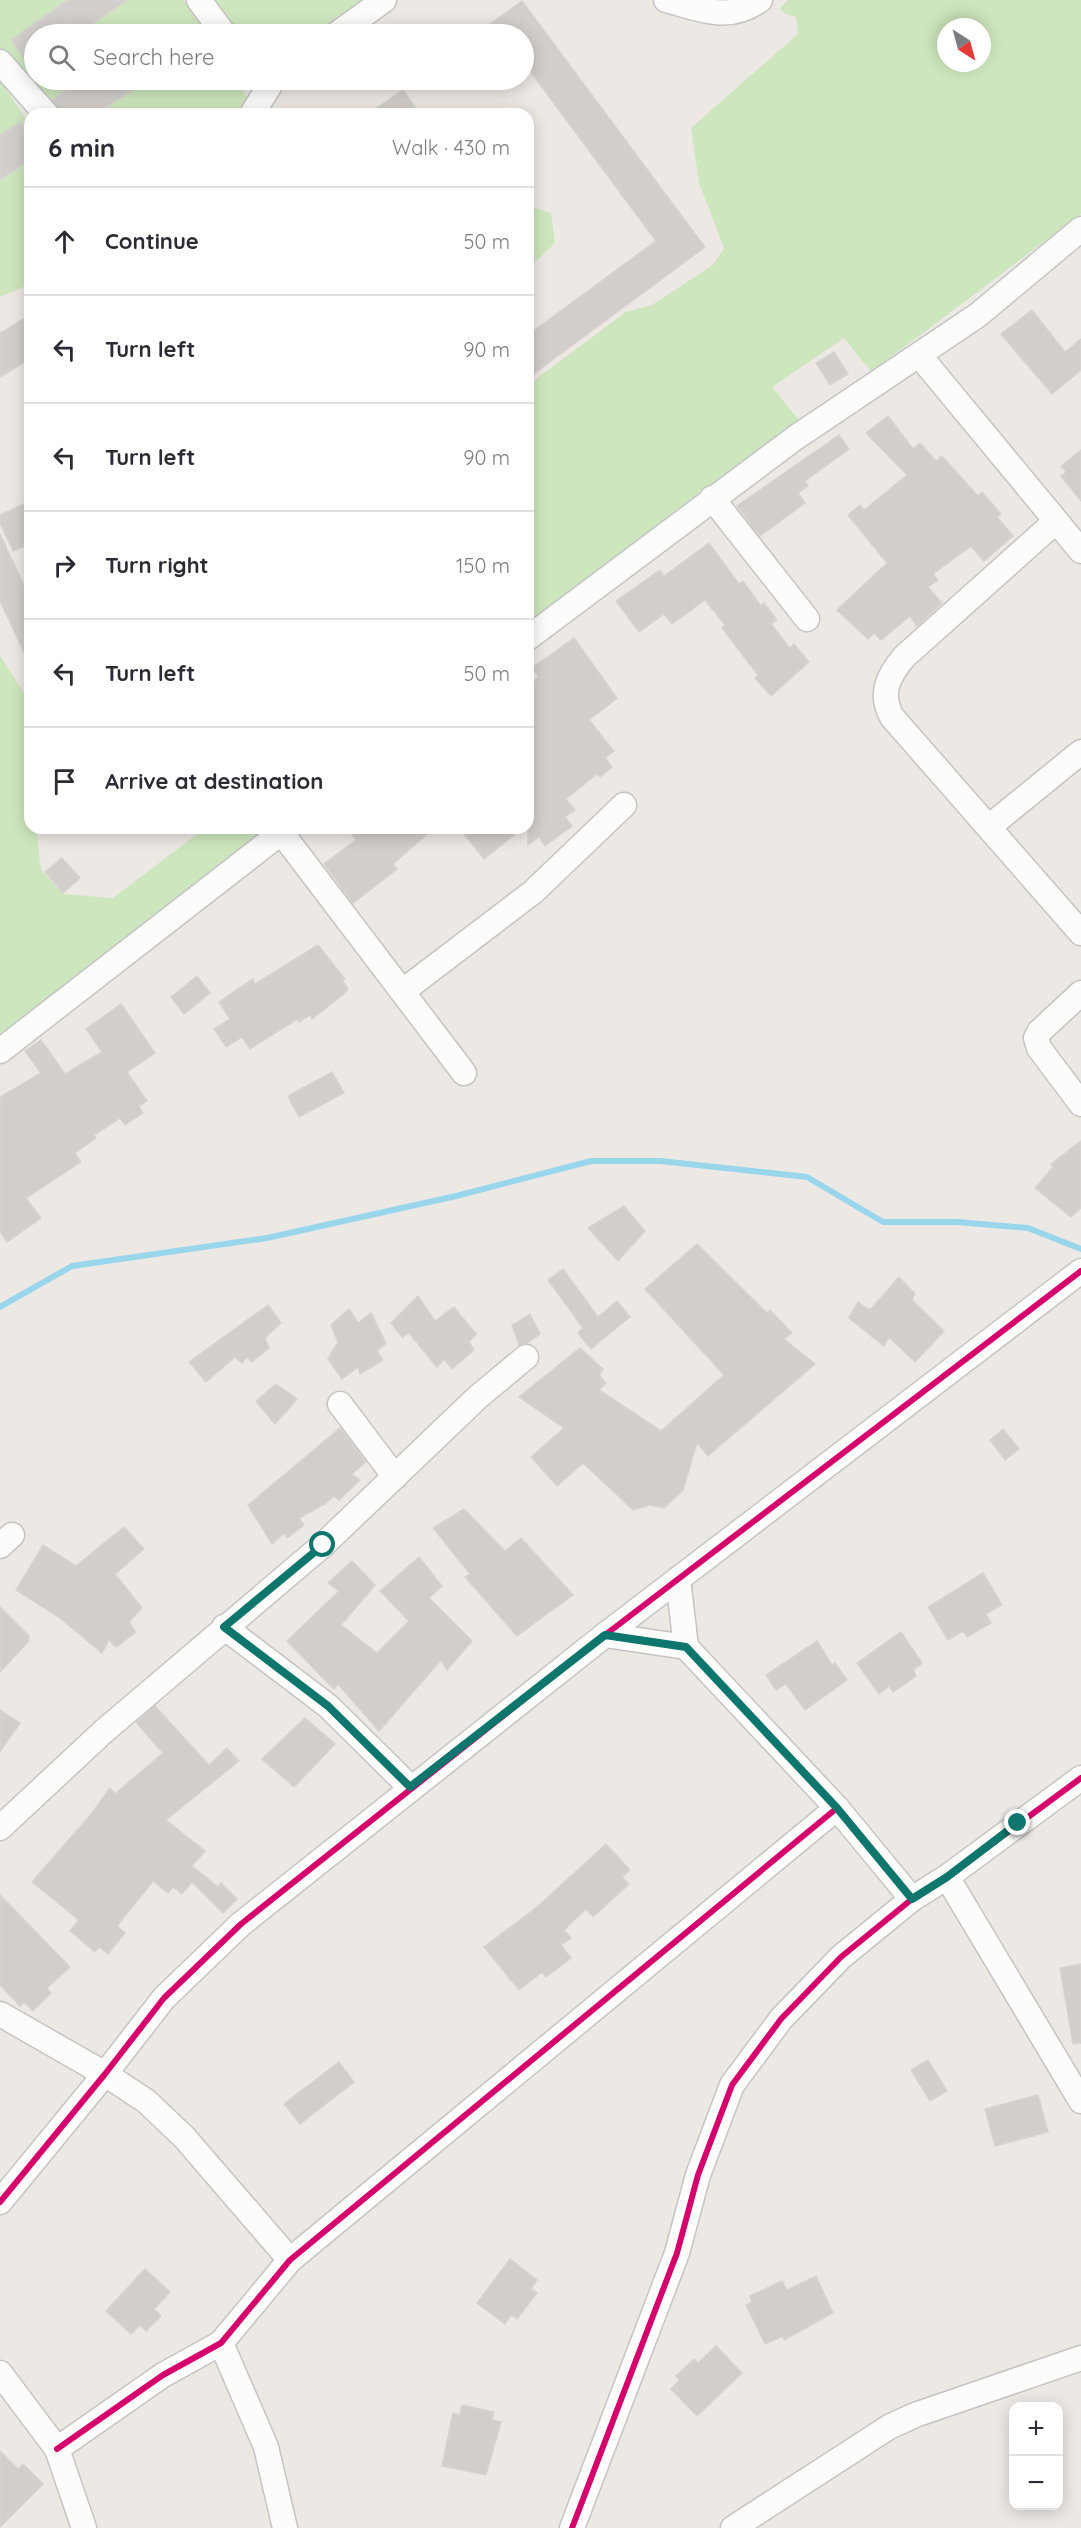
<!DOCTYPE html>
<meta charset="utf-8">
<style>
:root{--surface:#fff;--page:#f7f7f7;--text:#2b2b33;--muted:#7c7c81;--line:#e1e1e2}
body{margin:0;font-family:Quicksand,sans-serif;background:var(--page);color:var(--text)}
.controls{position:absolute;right:18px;bottom:18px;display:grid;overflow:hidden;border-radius:12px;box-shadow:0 3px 15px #0003}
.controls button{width:54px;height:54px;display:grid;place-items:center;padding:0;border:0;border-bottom:2px solid var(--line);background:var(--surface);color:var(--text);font:30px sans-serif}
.compass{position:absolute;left:937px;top:18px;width:54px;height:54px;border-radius:50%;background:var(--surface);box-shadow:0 3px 15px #0003;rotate:144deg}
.stop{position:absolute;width:18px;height:18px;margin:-14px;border:4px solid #0f766e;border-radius:50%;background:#fff}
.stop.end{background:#0f766e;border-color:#fff;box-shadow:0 2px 6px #0008}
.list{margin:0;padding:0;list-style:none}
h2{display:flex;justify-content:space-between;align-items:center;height:78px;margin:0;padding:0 24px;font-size:26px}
h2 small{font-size:20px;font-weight:400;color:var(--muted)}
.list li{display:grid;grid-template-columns:39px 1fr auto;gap:18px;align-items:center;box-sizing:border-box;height:108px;padding:0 24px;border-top:2px solid var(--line)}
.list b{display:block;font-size:22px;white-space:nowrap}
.list em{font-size:20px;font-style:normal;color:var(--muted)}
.icon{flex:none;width:33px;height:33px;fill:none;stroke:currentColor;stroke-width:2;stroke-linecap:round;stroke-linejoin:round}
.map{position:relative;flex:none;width:1081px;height:2528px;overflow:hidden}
.search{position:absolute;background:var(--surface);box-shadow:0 3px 15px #0003;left:24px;top:24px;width:510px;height:66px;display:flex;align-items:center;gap:15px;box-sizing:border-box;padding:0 21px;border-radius:33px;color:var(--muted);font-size:22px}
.panel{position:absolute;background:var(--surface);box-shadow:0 3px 15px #0003;left:24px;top:108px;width:510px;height:726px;border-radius:18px}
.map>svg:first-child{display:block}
</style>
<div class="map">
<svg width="1081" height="2528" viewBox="0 0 1081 2528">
<rect width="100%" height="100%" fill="#ece8e4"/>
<g fill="#cee6be" fill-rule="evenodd">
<polygon points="0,0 184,0 207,34 34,34 34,80 238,80 247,98 246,114 54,114 0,47"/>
<polygon points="212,0 370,0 325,34 234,34"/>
<path d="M 788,0 L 1081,0 L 1081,214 L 871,372 L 844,338 L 772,387 L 802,424 L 528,630 L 528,380 L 532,382 L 626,312 L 652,305 L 713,265 L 724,248 L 699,183 L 691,128 L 798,34 L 796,17 L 785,14 L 780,8 ZM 946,27 L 982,27 L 982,63 L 946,63 Z"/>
<polygon points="0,80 30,125 30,284 0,297"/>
<polygon points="528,206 551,213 555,243 528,269"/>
<polygon points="0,656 30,702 30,828 36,828 41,870 63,894 113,898 205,828 271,828 0,1042"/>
</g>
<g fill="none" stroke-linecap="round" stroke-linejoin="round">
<polyline stroke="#99d6ec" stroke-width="6" points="0,1307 72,1266 267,1238 456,1196 591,1161 660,1161 807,1177 883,1222 958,1222 1028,1228 1081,1249"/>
</g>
<g fill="#d1cecb" stroke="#d7d4d0" stroke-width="1.5">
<polygon points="68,0 127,0 78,34 34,34 34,73 11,40"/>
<polygon points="522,1 705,247 528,378 528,335 656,241 524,63 524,34 476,34"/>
<polygon points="62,80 147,80 96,114 61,114 52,100 68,89"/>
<polygon points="403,90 420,114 368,114"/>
<polygon points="20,122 30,137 30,160 0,180 0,135"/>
<polygon points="1032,310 1065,352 1081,339 1081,370 1052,394 1001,334"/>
<polygon points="30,315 30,359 0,377 0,333"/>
<polygon points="834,352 848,374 830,385 816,363"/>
<polygon points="888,416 913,449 920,443 936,461 942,456 978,496 982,492 1001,514 997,517 1013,536 984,561 971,546 933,574 938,580 928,587 942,603 917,626 910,616 881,640 874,633 868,639 837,610 887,563 848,515 860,505 864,510 907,475 866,433"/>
<polygon points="839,435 849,449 805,481 808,486 798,493 805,503 760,536 737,506"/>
<polygon points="1081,450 1081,501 1061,476 1066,472 1061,466"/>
<polygon points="30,501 30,544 13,551 0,523 0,515"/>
<polygon points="0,534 30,598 30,665 0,601"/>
<polygon points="709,543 739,584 743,581 761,606 764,603 777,620 771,624 790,648 794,644 809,662 771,696 755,678 758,675 722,628 725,625 705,600 672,624 664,614 639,632 616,601 660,570 664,576"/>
<polygon points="574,638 617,698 589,720 614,751 605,758 612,767 600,777 597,774 566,799 575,810 565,817 572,826 545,846 539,837 528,845 528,685 539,677 532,668"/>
<polygon points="347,828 434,828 393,864 397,869 353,903 324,864 356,840"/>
<polygon points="459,828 523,828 484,859"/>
<polygon points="62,858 80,878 63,893 45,872"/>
<polygon points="318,945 345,979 342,980 348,989 344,994 312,1019 310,1015 299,1022 297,1019 250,1049 242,1037 226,1047 214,1029 230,1019 219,1002 253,979 255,984"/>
<polygon points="197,976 210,993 184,1014 171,997"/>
<polygon points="121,1004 155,1053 127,1072 147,1101 139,1106 143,1113 125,1125 120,1118 94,1135 96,1138 75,1153 81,1162 26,1198 41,1218 7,1242 0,1232 0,1097 41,1073 25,1051 41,1040 65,1074 102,1052 86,1029"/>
<polygon points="332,1072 344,1093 299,1117 288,1096"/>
<polygon points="1081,1141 1081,1208 1071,1217 1035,1188 1053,1167 1051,1164"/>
<polygon points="624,1206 645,1231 618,1261 588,1228"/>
<polygon points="697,1244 767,1313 770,1310 792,1333 784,1339 815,1364 708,1456 697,1443 683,1490 664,1508 650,1505 633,1510 583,1463 557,1486 531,1457 564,1428 519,1397 580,1348 603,1369 599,1375 606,1383 599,1390 661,1431 724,1375 645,1289"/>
<polygon points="563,1269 598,1317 617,1301 630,1317 591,1349 578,1333 583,1328 548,1280"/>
<polygon points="899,1277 915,1294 912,1300 944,1331 915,1362 889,1337 884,1346 849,1318 858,1302 870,1310"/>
<polygon points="418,1296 435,1321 454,1307 476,1334 469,1342 474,1350 452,1369 444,1359 437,1367 409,1333 402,1337 391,1323"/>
<polygon points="268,1305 281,1323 265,1338 269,1348 252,1362 247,1357 242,1363 235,1357 206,1382 189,1362"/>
<polygon points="349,1309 358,1323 371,1313 386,1343 377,1351 383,1360 360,1374 358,1367 342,1379 328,1359 338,1342 331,1325"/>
<polygon points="530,1314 540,1334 527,1343 519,1345 512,1325"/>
<polygon points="276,1384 297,1399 275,1424 256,1401"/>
<polygon points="340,1428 366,1462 352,1474 360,1480 339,1500 334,1496 325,1504 299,1518 304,1525 287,1538 284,1533 272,1544 248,1505"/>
<polygon points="1003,1429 1019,1449 1005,1460 990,1440"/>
<polygon points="464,1509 505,1551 521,1538 573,1595 517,1636 465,1577 470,1574 433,1528"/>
<polygon points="124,1527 144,1549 115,1574 142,1608 129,1622 136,1632 116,1647 109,1640 102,1653 60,1618 16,1590 43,1545 76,1566"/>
<polygon points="419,1557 442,1586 429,1598 472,1641 447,1670 441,1660 379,1731 338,1684 334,1689 287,1641 339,1591 328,1583 352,1561 375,1585 341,1625 377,1653 409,1621 380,1591"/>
<polygon points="983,1573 1002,1605 986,1614 991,1623 967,1637 963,1631 948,1640 928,1607"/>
<polygon points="0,1607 29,1636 28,1642 0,1672"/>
<polygon points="901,1632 922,1663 913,1670 916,1676 893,1692 889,1686 879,1694 857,1663"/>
<polygon points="817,1641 832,1665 835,1663 847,1680 805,1710 786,1684 776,1690 766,1675"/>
<polygon points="155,1706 209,1765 227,1748 239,1761 166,1820 205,1851 192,1866 218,1887 221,1883 237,1899 223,1913 192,1882 182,1894 173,1887 168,1893 153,1881 117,1926 125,1933 108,1954 99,1947 95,1952 70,1931 79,1920 32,1882 92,1813 110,1788 115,1794 163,1753 136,1722"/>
<polygon points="0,1710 20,1723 0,1752"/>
<polygon points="305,1718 335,1744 294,1787 262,1759"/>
<polygon points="606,1844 630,1870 622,1877 629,1884 593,1917 586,1909 564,1930 571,1938 561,1945 571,1958 546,1977 542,1972 519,1990 484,1947 537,1907"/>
<polygon points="0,1895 70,1967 47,1988 51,1993 33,2011 24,2002 20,2006 0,1985"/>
<polygon points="1081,1964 1081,2043 1073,2044 1060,1968"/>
<polygon points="928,2060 947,2091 930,2101 911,2070"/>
<polygon points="339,2062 354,2082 300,2124 284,2104"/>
<polygon points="1038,2095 1048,2132 995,2146 985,2109"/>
<polygon points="510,2259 537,2280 531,2289 537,2293 517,2319 511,2315 505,2324 477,2303"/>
<polygon points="145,2269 170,2292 154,2309 161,2316 146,2331 140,2325 131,2334 106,2311"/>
<polygon points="816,2276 833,2313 784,2340 783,2336 765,2344 746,2305 752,2302 750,2296 782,2281 787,2290"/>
<polygon points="716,2346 742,2373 697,2416 671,2389 680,2380 676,2376 694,2359 698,2363"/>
<polygon points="462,2405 494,2412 492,2420 501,2422 486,2475 442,2466 453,2413 460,2415"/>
<polygon points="0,2451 18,2469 23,2464 43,2484 0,2527"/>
</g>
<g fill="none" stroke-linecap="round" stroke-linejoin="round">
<defs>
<g id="minor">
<polyline points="199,0 224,34"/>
<path d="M 666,0 C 700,9 729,23 760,0"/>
<polyline points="337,34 384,0"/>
<polyline points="0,62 46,114"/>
<polyline points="252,114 270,85"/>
<polyline points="919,355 1081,551"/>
<polyline points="712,498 807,619"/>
<path d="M 1055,522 L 904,657 C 888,676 879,694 892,717 L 1081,933"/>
<polyline points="528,638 795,438 978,315 1081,229"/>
<polyline points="990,826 1081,752"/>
<polyline points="281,832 464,1073"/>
<polyline points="403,991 533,892 624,805"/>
<polyline points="1081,993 1039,1032 1036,1038 1039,1048 1081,1104"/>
<polyline points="0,1051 287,828"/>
<polyline points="340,1404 395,1477"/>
<polyline points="0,1546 12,1535"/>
<polyline points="678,1579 686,1647 837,1808 912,1899"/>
<polyline points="224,1627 328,1706 410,1787"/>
<polyline points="605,1635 686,1647"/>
<polyline points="0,1828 104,1731 323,1545 478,1397 526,1357"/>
<polyline points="947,1877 1081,2101"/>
<polyline points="0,2014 105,2074 146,2101 184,2137 290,2260"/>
<polyline points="0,2202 105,2074 164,1998 241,1924 605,1635 1081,1271"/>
<polyline points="221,2343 266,2447 285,2528"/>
<polyline points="0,2373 57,2449 84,2528"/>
<polyline points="57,2449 163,2375 221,2343 290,2260 837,1808"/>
<polyline points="572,2528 677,2253 698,2175 732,2085 781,2019 841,1957 912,1899 947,1877 1081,1778"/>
<polyline points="733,2528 889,2427 915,2415 1081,2358"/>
</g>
</defs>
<use href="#minor" stroke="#c5c4c5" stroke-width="27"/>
<use href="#minor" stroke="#fcfcfb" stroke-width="24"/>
<defs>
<g id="cycleway">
<polyline points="0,2202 105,2074 164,1998 241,1924 605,1635 1081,1271"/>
<polyline points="57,2449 163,2375 221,2343 290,2260 837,1808"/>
<polyline points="572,2528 677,2253 698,2175 732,2085 781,2019 841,1957 912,1899 947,1877 1081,1778"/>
</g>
</defs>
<use href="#cycleway" stroke="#fff" stroke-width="10"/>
<use href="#cycleway" stroke="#d6006c" stroke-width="6"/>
</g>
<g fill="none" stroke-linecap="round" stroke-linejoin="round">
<polyline stroke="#0f766e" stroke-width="8" points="323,1545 224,1627 328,1706 410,1787 605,1635 686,1647 837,1808 912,1899 947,1877 1018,1823"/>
</g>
</svg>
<div class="controls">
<button>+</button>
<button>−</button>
</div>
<svg class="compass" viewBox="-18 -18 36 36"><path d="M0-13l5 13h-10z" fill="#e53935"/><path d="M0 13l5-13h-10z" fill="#7c7c81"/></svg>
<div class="stop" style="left:323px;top:1545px"></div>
<div class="stop end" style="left:1018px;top:1823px"></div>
<div class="search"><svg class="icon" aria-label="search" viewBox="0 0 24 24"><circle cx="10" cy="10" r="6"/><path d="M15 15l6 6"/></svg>Search here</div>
<section class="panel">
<h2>6 min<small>Walk · 430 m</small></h2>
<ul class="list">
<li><svg class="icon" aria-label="ahead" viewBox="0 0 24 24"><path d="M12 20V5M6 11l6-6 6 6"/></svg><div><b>Continue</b></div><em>50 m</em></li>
<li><svg class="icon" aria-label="left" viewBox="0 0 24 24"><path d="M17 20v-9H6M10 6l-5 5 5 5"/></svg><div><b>Turn left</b></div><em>90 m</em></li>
<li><svg class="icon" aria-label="left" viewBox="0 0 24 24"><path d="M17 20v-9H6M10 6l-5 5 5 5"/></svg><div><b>Turn left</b></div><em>90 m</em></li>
<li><svg class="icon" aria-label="right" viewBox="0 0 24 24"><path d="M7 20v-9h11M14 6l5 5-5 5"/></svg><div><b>Turn right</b></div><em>150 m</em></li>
<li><svg class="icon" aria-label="left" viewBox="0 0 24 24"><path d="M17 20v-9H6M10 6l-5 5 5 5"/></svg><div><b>Turn left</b></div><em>50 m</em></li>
<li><svg class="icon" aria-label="arrive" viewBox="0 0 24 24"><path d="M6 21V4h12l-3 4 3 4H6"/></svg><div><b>Arrive at destination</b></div></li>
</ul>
</section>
</div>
